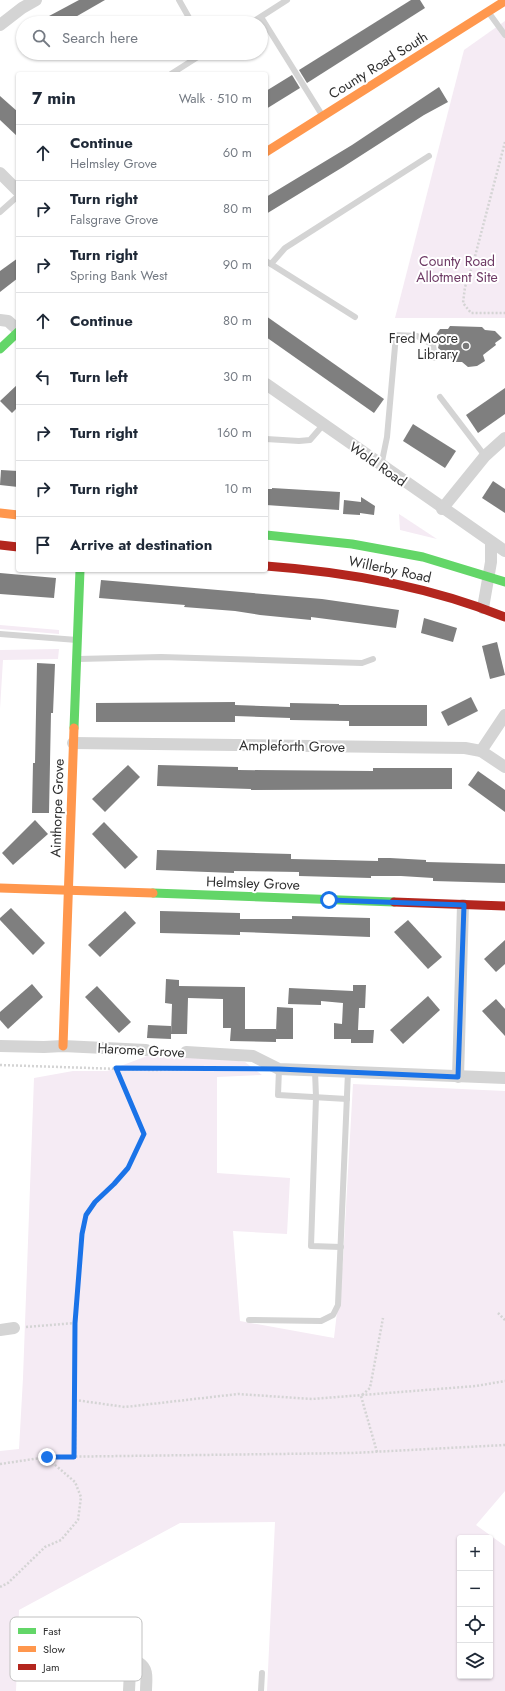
<!DOCTYPE html>
<meta charset="utf-8">
<style>
:root{--surface:#fff;--page:#f2f2f3;--text:#1f2937;--muted:#747a83;--line:#e0e1e3}
body{margin:0;font-family:Jost,sans-serif;background:var(--page);color:var(--text)}
.controls{position:absolute;right:12px;bottom:12px;display:grid;overflow:hidden;border-radius:4px;box-shadow:0 1px 3px #0004}
.controls button{width:36px;height:36px;display:grid;place-items:center;padding:0;border:0;border-bottom:1px solid var(--line);background:var(--surface);color:var(--text);font:20px sans-serif}
.stop{position:absolute;width:12px;height:12px;margin:-9px;border:3px solid #1a73e8;border-radius:50%;background:#fff}
.stop.end{background:#1a73e8;border-color:#fff;box-shadow:0 1px 4px #0008}
.list{margin:0;padding:0;list-style:none}
h2{display:flex;justify-content:space-between;align-items:center;height:52px;margin:0;padding:0 16px;font-size:17px}
h2 small{font-size:13px;font-weight:400;color:var(--muted)}
.list li{display:grid;grid-template-columns:26px 1fr auto;gap:12px;align-items:center;box-sizing:border-box;height:56px;padding:0 16px;border-top:1px solid var(--line)}
.list b{display:block;font-size:15px;white-space:nowrap}
.list p{margin:0;font-size:13px;white-space:nowrap;color:var(--muted)}
.list em{font-size:13px;font-style:normal;color:var(--muted)}
.icon{flex:none;width:22px;height:22px;fill:none;stroke:currentColor;stroke-width:2;stroke-linecap:round;stroke-linejoin:round}
.map{position:relative;flex:none;width:505px;height:1691px;overflow:hidden}
.search{position:absolute;background:var(--surface);box-shadow:0 1px 3px #0004;left:16px;top:16px;width:252px;height:44px;display:flex;align-items:center;gap:10px;box-sizing:border-box;padding:0 14px;border-radius:22px;color:var(--muted);font-size:15px}
.panel{position:absolute;background:var(--surface);box-shadow:0 1px 3px #0004;left:16px;top:72px;width:252px;height:500px;border-radius:4px}
.map>svg:first-child{display:block}
</style>
<div class="map">
<svg width="505" height="1691" viewBox="0 0 505 1691">
<rect width="100%" height="100%" fill="#fff"/>
<g fill="#f5ebf4" fill-rule="evenodd">
<polygon points="505,21 505,318 395,318 464,50"/>
<polygon points="399,514 437,539 400,530"/>
<polygon points="0,625 59,630 59,634 0,629"/>
<polygon points="59,649 58,659 3,660 0,709 0,650"/>
<path d="M 150,1055 L 212,1057 L 245,1062 L 262,1075 L 217,1077 L 217,1173 L 290,1178 L 287,1234 L 233,1231 L 240,1321 L 334,1338 L 343,1260 L 353,1084 L 505,1091 L 505,1491 L 476,1525 L 505,1546 L 505,1691 L 267,1691 L 275,1522 L 180,1523 L 19,1610 L 16,1691 L 0,1691 L 0,1451 L 19,1449 L 23,1378 L 34,1078 L 73,1071 L 107,1071 ZM 460,1538 L 490,1538 L 490,1676 L 460,1676 Z"/>
</g>
<g fill="#7f7f7f">
<polygon points="79,0 105,0 65,23 36,23"/>
<polygon points="411,0 420,0 425,8 307,83 299,70"/>
<polygon points="292,75 300,88 266,109 266,91"/>
<polygon points="439,87 448,102 424,115 343,167 266,214 266,197 352,145"/>
<polygon points="0,96 18,112 18,137 0,120"/>
<polygon points="18,258 18,278 0,292 0,271"/>
<polygon points="266,316 384,399 374,413 266,337"/>
<polygon points="450,326 482,327 485,330 495,331 502,338 495,343 496,345 483,355 485,361 477,366 468,367 462,362 456,362 438,348 439,344 433,339 440,329 448,329"/>
<polygon points="18,384 18,407 12,413 0,401"/>
<polygon points="505,388 505,414 478,433 466,415"/>
<polygon points="413,424 456,451 445,468 403,441"/>
<polygon points="1,470 18,471 18,487 0,485"/>
<polygon points="493,481 505,489 505,513 482,498"/>
<polygon points="272,488 340,492 339,510 266,505 266,489 272,489"/>
<polygon points="361,497 375,506 374,515 360,513 360,515 343,514 344,500 361,502"/>
<polygon points="0,573 56,578 54,598 0,594"/>
<polygon points="101,580 322,599 399,610 396,628 311,617 311,620 260,615 235,611 184,607 185,605 99,598"/>
<polygon points="424,618 457,628 453,642 421,633"/>
<polygon points="497,642 505,675 490,679 482,646"/>
<polygon points="37,663 55,664 53,713 51,713 49,813 32,813 33,763 35,763"/>
<polygon points="471,697 478,711 448,726 441,712"/>
<polygon points="235,702 235,705 290,707 290,703 339,704 339,705 427,705 427,726 349,726 349,721 290,720 290,718 235,716 235,722 96,722 96,703"/>
<polygon points="128,765 140,777 105,812 92,799"/>
<polygon points="158,765 238,767 238,770 373,771 373,768 452,768 452,789 251,790 251,789 157,786"/>
<polygon points="478,771 505,790 505,812 468,785"/>
<polygon points="35,820 48,834 13,865 2,853"/>
<polygon points="104,822 138,857 125,869 92,834"/>
<polygon points="157,850 291,854 291,859 378,861 378,858 390,858 426,860 426,862 505,864 505,883 433,881 433,878 401,876 371,876 371,878 299,876 299,872 234,871 234,873 156,870"/>
<polygon points="11,908 45,943 33,955 0,920 0,918"/>
<polygon points="125,911 136,923 100,957 88,945"/>
<polygon points="160,911 240,913 240,919 292,919 292,916 370,918 370,937 240,932 240,935 160,933"/>
<polygon points="408,920 442,957 428,969 394,932"/>
<polygon points="505,940 505,964 496,972 484,959"/>
<polygon points="166,979 179,980 179,986 245,987 245,1029 276,1029 276,1032 277,1007 293,1008 293,1039 276,1039 276,1042 230,1041 231,1028 223,1028 223,999 188,998 187,1034 171,1034 172,1004 165,1003"/>
<polygon points="32,984 43,997 8,1029 0,1020 0,1012"/>
<polygon points="353,985 366,985 365,1008 359,1008 358,1030 374,1030 373,1043 351,1043 351,1039 334,1039 334,1023 342,1024 343,1003 321,1001 321,1005 288,1004 289,988 353,991"/>
<polygon points="97,986 131,1022 119,1033 85,997"/>
<polygon points="428,996 440,1010 403,1044 390,1030"/>
<polygon points="496,999 505,1009 505,1036 482,1011"/>
<polygon points="148,1025 171,1026 171,1039 147,1038"/>
</g>
<g fill="none" stroke-linecap="round" stroke-linejoin="round">
<g stroke="#d4d4d4" stroke-width="2.5" stroke-dasharray="2 2" stroke-linecap="butt">
<polyline points="505,142 473,264 465,287 463,303 471,313 505,313"/>
<polyline points="158,1051 175,1052"/>
<polyline points="0,1065 150,1070 236,1069"/>
<polyline points="498,1313 505,1320"/>
<polyline points="26,1327 75,1323 82,1234 86,1215 95,1202 114,1184 128,1167 144,1134 116,1068"/>
<polyline points="75,1400 125,1407 238,1394 312,1399 476,1386 505,1381"/>
<polyline points="377,1452 361,1396 370,1388 383,1318"/>
<polyline points="75,1457 75,1323"/>
<polyline points="0,1464 47,1457 353,1453 505,1445"/>
<polyline points="0,1587 8,1583 45,1547 61,1540 78,1520 81,1497 75,1482 47,1458"/>
</g>
<g stroke="#d4d4d4" stroke-width="6">
<polyline points="179,0 192,23"/>
<polyline points="489,13 505,35"/>
<polyline points="261,17 322,115"/>
<polyline points="251,23 287,0"/>
<polyline points="171,74 204,53"/>
<polyline points="0,212 18,196"/>
<polyline points="266,261 355,317"/>
<polyline points="271,264 285,248 429,156"/>
<polyline points="440,397 485,456"/>
<polyline points="266,439 299,441 310,440 323,425"/>
<polyline points="381,466 387,437 396,335 417,336 433,345 435,358"/>
<polyline points="0,634 77,640"/>
<polyline points="78,659 161,657 362,663 373,659"/>
<polyline points="279,1069 278,1095 347,1099"/>
<polyline points="315,1071 316,1097 311,1246 341,1247"/>
<polyline points="249,1320 321,1321 333,1315 338,1305 348,1072"/>
<polyline points="261,1691 262,1673"/>
</g>
<g stroke="#d4d4d4" stroke-width="12">
<polyline points="0,25 22,8 36,0"/>
<polyline points="0,173 18,191"/>
<polyline points="0,320 8,321 18,330"/>
<polyline points="266,384 505,551"/>
<polyline points="442,509 485,456 505,438"/>
<polyline points="483,608 491,562 491,543"/>
<polyline points="73,743 465,748 481,751 505,767"/>
<polyline points="481,751 505,715"/>
<polyline points="0,1046 44,1047 63,1046 146,1050"/>
<polyline points="186,1052 253,1056 279,1069 505,1078"/>
<polyline points="458,1077 463,905"/>
<polyline points="0,1330 14,1328"/>
<path d="M 129,1691 L 130,1671 L 133,1665 L 139,1663 C 149,1669 146,1680 146,1691"/>
</g>
<g stroke="#63d668" stroke-width="9">
<polyline points="0,349 18,332"/>
<polyline points="266,535 352,544 423,557 505,582"/>
<polyline points="74,728 80,570"/>
<polyline points="153,893 394,902"/>
</g>
<g stroke="#ff974d" stroke-width="9">
<polyline points="266,152 505,1"/>
<polyline points="0,513 18,515"/>
<polyline points="0,888 153,893"/>
<polyline points="63,1046 74,728"/>
</g>
<g stroke="#b3261e" stroke-width="9">
<polyline points="0,545 18,547"/>
<path d="M 266,566 C 349,572 428,586 505,617"/>
<polyline points="394,902 505,906"/>
</g>
</g>
<g fill="none" stroke-linecap="round" stroke-linejoin="round">
<polyline stroke="#1a73e8" stroke-width="5" points="47,1457 74,1457 75,1323 82,1234 86,1215 95,1202 114,1184 128,1168 144,1134 116,1068 279,1069 458,1077 464,905 329,900"/>
</g>
<circle fill="#787878" stroke="#fff" stroke-width="1.5" cx="466" cy="346" r="4"/>
<g text-anchor="middle" dominant-baseline="central" stroke-width="4" stroke-linejoin="round" paint-order="stroke">
<g font-size="14" fill="#2f2f2f" stroke="#fff">
<text transform="translate(378 65) rotate(-32)">County Road South</text>
<text transform="translate(378 464) rotate(35)">Wold Road</text>
<text transform="translate(390 569) rotate(12)">Willerby Road</text>
<text transform="translate(292 746) rotate(1)">Ampleforth Grove</text>
<text transform="translate(57 808) rotate(-88)">Ainthorpe Grove</text>
<text transform="translate(253 883) rotate(2)">Helmsley Grove</text>
<text transform="translate(141 1050) rotate(3)">Harome Grove</text>
</g>
<g font-size="14" fill="#6d3964" stroke="#fff">
<text x="457" y="261">County Road<tspan x="457" dy="16">Allotment Site</tspan></text>
</g>
<g font-size="14" fill="#2f2f2f" stroke="#fff" text-anchor="end">
<text x="458" y="338">Fred Moore<tspan x="458" dy="16">Library</tspan></text>
</g>
</g>
<rect x="10" y="1617" width="132" height="64" rx="6" fill="#fff" stroke="#c1c1c1" stroke-width="1"/>
<rect x="18" y="1628" width="18" height="6" fill="#63d668"/>
<rect x="18" y="1646" width="18" height="6" fill="#ff974d"/>
<rect x="18" y="1664" width="18" height="6" fill="#b3261e"/>
<g font-size="11" fill="#2f2f2f">
<text x="43" y="1635">Fast</text>
<text x="43" y="1653">Slow</text>
<text x="43" y="1671">Jam</text>
</g>
</svg>
<div class="controls">
<button>+</button>
<button>−</button>
<button><svg class="icon" aria-label="locate" viewBox="0 0 24 24"><circle cx="12" cy="12" r="6"/><path d="M12 2v4M12 18v4M2 12h4M18 12h4"/></svg></button>
<button><svg class="icon" aria-label="layers" viewBox="0 0 24 24"><path d="M12 4l9 5-9 5-9-5zM3 14l9 5 9-5"/></svg></button>
</div>
<div class="stop" style="left:329px;top:900px"></div>
<div class="stop end" style="left:47px;top:1457px"></div>
<div class="search"><svg class="icon" aria-label="search" viewBox="0 0 24 24"><circle cx="10" cy="10" r="6"/><path d="M15 15l6 6"/></svg>Search here</div>
<section class="panel">
<h2>7 min<small>Walk · 510 m</small></h2>
<ul class="list">
<li><svg class="icon" aria-label="ahead" viewBox="0 0 24 24"><path d="M12 20V5M6 11l6-6 6 6"/></svg><div><b>Continue</b><p>Helmsley Grove</p></div><em>60 m</em></li>
<li><svg class="icon" aria-label="right" viewBox="0 0 24 24"><path d="M7 20v-9h11M14 6l5 5-5 5"/></svg><div><b>Turn right</b><p>Falsgrave Grove</p></div><em>80 m</em></li>
<li><svg class="icon" aria-label="right" viewBox="0 0 24 24"><path d="M7 20v-9h11M14 6l5 5-5 5"/></svg><div><b>Turn right</b><p>Spring Bank West</p></div><em>90 m</em></li>
<li><svg class="icon" aria-label="ahead" viewBox="0 0 24 24"><path d="M12 20V5M6 11l6-6 6 6"/></svg><div><b>Continue</b></div><em>80 m</em></li>
<li><svg class="icon" aria-label="left" viewBox="0 0 24 24"><path d="M17 20v-9H6M10 6l-5 5 5 5"/></svg><div><b>Turn left</b></div><em>30 m</em></li>
<li><svg class="icon" aria-label="right" viewBox="0 0 24 24"><path d="M7 20v-9h11M14 6l5 5-5 5"/></svg><div><b>Turn right</b></div><em>160 m</em></li>
<li><svg class="icon" aria-label="right" viewBox="0 0 24 24"><path d="M7 20v-9h11M14 6l5 5-5 5"/></svg><div><b>Turn right</b></div><em>10 m</em></li>
<li><svg class="icon" aria-label="arrive" viewBox="0 0 24 24"><path d="M6 21V4h12l-3 4 3 4H6"/></svg><div><b>Arrive at destination</b></div></li>
</ul>
</section>
</div>
